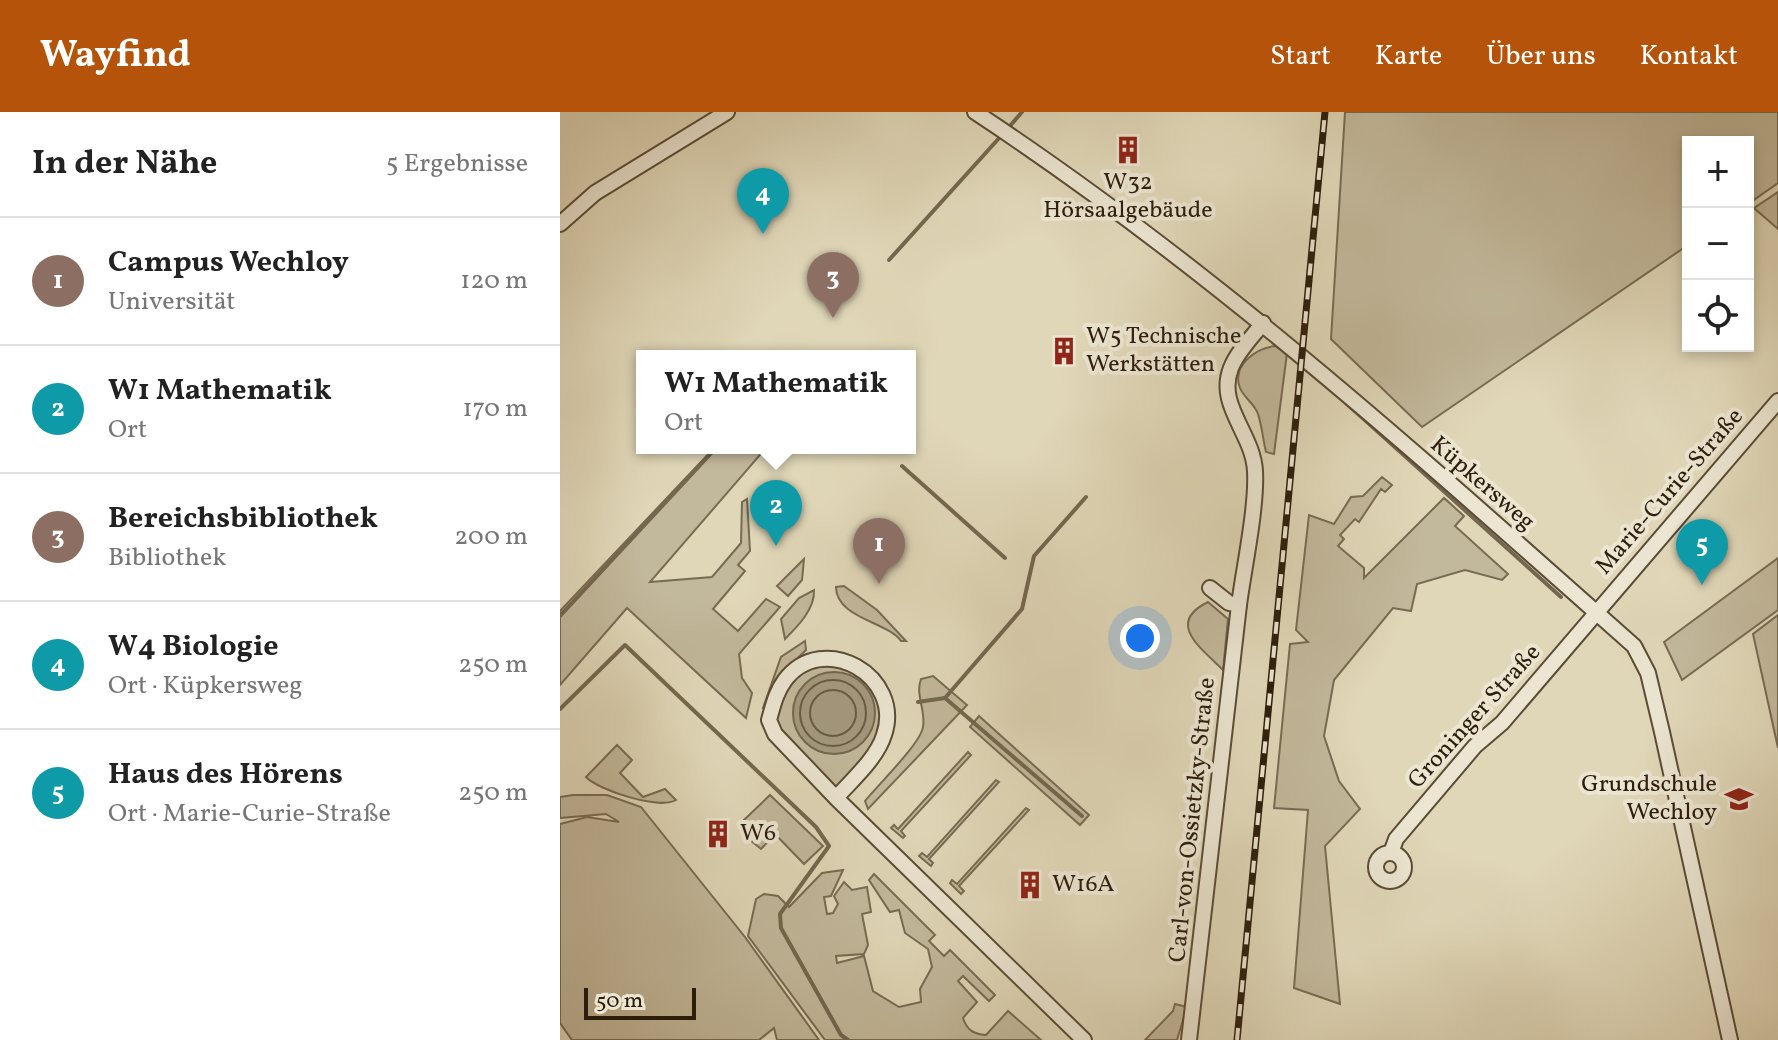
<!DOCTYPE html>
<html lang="de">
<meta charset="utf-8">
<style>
:root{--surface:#fff;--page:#f2f2f2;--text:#222;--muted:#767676;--line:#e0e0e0;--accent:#b45309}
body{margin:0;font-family:Vollkorn,serif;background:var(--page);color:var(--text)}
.controls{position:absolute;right:24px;top:24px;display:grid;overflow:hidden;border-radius:0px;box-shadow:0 4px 12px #0003}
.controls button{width:72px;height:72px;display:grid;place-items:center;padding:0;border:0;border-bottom:2px solid var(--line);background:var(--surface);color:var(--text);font:40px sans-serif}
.scale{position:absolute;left:24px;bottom:20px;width:112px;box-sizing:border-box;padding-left:8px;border:4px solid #2d1e0b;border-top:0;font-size:22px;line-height:28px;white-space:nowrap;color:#2d1e0b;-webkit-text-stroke:6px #ebe5d1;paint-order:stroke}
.you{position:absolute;left:580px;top:526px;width:28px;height:28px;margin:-20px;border:6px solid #fff;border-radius:50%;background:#1a73e8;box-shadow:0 0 0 12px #1a73e833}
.badge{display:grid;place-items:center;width:52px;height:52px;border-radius:50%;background:var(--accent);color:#fff;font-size:26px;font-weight:700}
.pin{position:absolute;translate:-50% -66px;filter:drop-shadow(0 2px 4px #0008)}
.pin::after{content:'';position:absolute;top:42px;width:28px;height:24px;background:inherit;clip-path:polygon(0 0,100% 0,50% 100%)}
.popup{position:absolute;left:76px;top:238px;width:280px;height:104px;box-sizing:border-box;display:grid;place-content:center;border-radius:0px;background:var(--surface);filter:drop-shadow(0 2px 6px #0005);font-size:26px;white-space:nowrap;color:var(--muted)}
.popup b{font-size:30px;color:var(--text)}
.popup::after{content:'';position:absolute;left:50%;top:100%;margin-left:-16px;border:16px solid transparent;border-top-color:var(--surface)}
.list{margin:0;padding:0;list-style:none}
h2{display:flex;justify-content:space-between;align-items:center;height:104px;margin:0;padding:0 32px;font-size:34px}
h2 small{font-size:26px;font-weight:400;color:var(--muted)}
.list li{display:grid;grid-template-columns:52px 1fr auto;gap:24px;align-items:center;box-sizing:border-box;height:128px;padding:0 32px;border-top:2px solid var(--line)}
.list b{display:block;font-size:30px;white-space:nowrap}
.list p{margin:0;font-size:26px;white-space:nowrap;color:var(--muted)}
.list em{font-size:26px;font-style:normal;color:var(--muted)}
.icon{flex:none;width:44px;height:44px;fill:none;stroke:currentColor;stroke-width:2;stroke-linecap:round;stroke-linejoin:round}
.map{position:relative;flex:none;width:1218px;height:928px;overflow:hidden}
header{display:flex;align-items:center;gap:48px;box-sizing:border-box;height:112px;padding:0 40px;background:var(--accent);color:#fff}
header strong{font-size:38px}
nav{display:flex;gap:44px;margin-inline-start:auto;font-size:28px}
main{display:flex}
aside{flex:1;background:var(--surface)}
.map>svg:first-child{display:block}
</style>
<header>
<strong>Wayfind</strong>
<nav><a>Start</a><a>Karte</a><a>Über uns</a><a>Kontakt</a></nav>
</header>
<main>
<aside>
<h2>In der Nähe<small>5 Ergebnisse</small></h2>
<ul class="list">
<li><span class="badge" style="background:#8d6e63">1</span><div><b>Campus Wechloy</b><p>Universität</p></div><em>120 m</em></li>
<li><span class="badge" style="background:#0f9aa8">2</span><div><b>W1 Mathematik</b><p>Ort</p></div><em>170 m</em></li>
<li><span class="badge" style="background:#8d6e63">3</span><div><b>Bereichsbibliothek</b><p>Bibliothek</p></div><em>200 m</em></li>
<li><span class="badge" style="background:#0f9aa8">4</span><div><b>W4 Biologie</b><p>Ort · Küpkersweg</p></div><em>250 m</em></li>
<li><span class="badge" style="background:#0f9aa8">5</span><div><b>Haus des Hörens</b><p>Ort · Marie-Curie-Straße</p></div><em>250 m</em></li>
</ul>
</aside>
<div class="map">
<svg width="1218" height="928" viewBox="0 0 1218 928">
<rect width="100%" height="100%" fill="#e0d7b8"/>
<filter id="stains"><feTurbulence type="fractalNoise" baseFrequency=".0025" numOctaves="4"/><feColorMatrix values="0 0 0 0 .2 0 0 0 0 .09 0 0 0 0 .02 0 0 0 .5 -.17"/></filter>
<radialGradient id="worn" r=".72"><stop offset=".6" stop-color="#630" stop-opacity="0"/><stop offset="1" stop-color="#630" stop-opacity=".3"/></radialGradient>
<g fill="#c2b89b" stroke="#786b53" stroke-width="2">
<polygon points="785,0 1218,0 1218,71 1188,92 1188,30 1128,30 1128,133 862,315 771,227"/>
<polygon points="1218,80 1218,117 1194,96"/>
<path d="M 715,234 L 727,241 L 714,342 L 706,340 C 703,328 702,314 698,302 C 695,292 684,286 680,276 C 671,253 697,236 715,234 Z"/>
<polygon points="154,336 206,336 90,470 152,465 181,431 182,390 187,387 190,439 178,453 185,459 153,497 178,519 206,487 220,495 179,542 182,566 192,581 186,606 67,496 0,573 0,499"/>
<polygon points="822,365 832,373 825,380 821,377 799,410 795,407 780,423 784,427 778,434 804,456 804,466 884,386 904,404 895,414 948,462 942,468 905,458 857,472 851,499 833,496 774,568 764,624 779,669 800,697 765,734 780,892 734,876 748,698 714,696 730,532 748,530 736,518 749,403 774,412 791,385 803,384"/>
<polygon points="1218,446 1218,498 1122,568 1104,530"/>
<polygon points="244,447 242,468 228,484 217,474"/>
<path d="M 284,474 L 317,498 L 346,529 L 341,529 C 328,510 276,506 276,475 Z"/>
<path d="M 254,478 C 255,497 238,514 225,527 L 221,507 L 239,486 Z"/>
<path d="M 648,490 L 668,507 L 663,558 C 641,536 605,511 648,490 Z"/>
<polygon points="1218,503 1218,636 1193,522"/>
<polygon points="245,529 246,538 222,561 206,597 203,596 221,545"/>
<path d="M 271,546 L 320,577 L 325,621 L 276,686 L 215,622 C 217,564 220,569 271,546 Z"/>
<path d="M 373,564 L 407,593 L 308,697 L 305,689 C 317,674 361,631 363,615 C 366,598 355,583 361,567 Z"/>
<polygon points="419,604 529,703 520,713 410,615"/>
<path d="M 57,633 L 72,648 L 60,661 L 83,685 L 105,677 L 116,688 C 99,698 38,678 26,665 Z"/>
<polygon points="408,640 411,643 341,719 345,724 343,726 331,716 334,713 338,717"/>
<polygon points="436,668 439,670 369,747 373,751 371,754 359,744 362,741 367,745"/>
<polygon points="13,683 47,683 81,695 185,825 259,928 217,928 214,916 199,928 12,928 0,911 0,712 27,705 59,710 46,702 0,706 0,685"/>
<polygon points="210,683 263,734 244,752 215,722 201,737 185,724 184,708"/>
<polygon points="466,696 469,698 399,774 404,779 401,782 390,771 392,768 397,772"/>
<path d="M 283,758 L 271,784 L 264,785 L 267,802 L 273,801 L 278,792 L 274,784 L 284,770 L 292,778 L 307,775 L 311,800 L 302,802 L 308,833 L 304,842 L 276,844 L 277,851 L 304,844 L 313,879 L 339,895 L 361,890 L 360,877 L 372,855 L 368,837 L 345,821 L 339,798 L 330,800 L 309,768 L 314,762 L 375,823 L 369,829 L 384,844 L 390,838 L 435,883 L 429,889 L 403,864 L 398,869 L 417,890 L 403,906 C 407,918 413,922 426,923 L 448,899 L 481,928 L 265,928 L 188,824 L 196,787 L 204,782 L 218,784 L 229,795 L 262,761 Z"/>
<polygon points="615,892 627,895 617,928 585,928 613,899"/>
</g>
<circle fill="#a3987d" stroke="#74674f" stroke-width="2" cx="274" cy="601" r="41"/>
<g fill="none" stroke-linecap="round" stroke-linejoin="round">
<g stroke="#685b44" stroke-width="2">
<circle cx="273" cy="601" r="33"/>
<circle cx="273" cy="601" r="23"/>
</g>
<g stroke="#74674f" stroke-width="4">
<polyline points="450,14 462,0"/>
<polyline points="329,148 441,24"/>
<polyline points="242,244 244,242"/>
<polyline points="786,291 1001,485"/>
<polyline points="342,354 445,446"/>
<polyline points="0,504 156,336"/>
<polyline points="385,586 462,497 474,444 526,385"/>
<polyline points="358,590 385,586 522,704"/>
<polyline points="0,597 65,533 256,715 269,734 220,802 221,816 281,923 288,928"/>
</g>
<defs>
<g id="minor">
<path d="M 415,0 C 652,156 862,346 1074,534 L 1088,561 L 1102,620 L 1170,928"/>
<polyline points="0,112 35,81 167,0"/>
<path d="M 679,493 C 684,455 697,395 695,359 C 693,321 656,293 671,256 C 677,240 693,224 703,211"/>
<path d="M 276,686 C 292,668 317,646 324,623 C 344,564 263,518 225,568 C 216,580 213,594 209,608 L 215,622 L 276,686 L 524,928"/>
<polyline points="831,741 836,727 915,634 942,611 1218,289"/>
<circle cx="830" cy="755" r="14"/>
<polyline points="629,928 679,493 669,491 650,476"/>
</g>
</defs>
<use href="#minor" stroke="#5a4c36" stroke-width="18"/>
<use href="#minor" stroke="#ebe5d1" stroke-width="14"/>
<defs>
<polyline id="rail" points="677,928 765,0"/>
</defs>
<use href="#rail" stroke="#2d1e0b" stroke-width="7"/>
<use href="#rail" stroke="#ebe5d1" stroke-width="4" stroke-dasharray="12" stroke-linecap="butt"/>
</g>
<defs>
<symbol id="building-bare" viewBox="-9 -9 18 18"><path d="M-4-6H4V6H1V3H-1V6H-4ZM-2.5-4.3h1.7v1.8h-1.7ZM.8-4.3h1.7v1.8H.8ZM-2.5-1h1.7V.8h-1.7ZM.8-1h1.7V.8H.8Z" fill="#8f2418" stroke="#ebe5d1" stroke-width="2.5" paint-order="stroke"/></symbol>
<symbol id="school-bare" viewBox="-9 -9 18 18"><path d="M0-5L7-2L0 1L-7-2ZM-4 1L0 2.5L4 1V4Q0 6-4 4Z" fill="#8f2418" stroke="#ebe5d1" stroke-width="2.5" paint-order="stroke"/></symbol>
</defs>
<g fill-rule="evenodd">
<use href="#building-bare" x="548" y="18" width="40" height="40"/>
<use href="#building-bare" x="484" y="219" width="40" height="40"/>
<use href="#school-bare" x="1159" y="667" width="40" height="40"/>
<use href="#building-bare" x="138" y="702" width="40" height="40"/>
<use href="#building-bare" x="450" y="753" width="40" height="40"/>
</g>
<g text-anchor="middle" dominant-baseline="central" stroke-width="8" stroke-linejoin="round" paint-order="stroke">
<g font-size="24" fill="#2d1e0b" stroke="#ebe5d1" text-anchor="start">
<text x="568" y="71" text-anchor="middle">W32<tspan x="568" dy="28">Hörsaalgebäude</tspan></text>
<text x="526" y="225">W5 Technische<tspan x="526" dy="28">Werkstätten</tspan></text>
<text x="1157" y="673" text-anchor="end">Grundschule<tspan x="1157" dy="28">Wechloy</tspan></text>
<text x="180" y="722">W6</text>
<text x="492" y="773">W16A</text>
</g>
<g font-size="24" fill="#2d1e0b" stroke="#ebe5d1">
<text transform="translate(922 372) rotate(41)">Küpkersweg</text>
<text transform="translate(1110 380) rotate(-49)">Marie-Curie-Straße</text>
<text transform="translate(915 605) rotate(-48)">Groninger Straße</text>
<text transform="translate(633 708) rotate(-84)">Carl-von-Ossietzky-Straße</text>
</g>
</g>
<rect width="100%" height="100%" filter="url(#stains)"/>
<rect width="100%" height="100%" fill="url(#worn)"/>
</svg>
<div class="controls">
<button>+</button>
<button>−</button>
<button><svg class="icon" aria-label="locate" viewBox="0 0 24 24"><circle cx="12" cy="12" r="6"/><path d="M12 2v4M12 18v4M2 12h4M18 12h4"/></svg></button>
</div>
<div class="scale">50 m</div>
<div class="you"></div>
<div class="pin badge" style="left:319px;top:472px;background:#8d6e63">1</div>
<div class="pin badge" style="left:216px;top:434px;background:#0f9aa8">2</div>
<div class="popup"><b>W1 Mathematik</b>Ort</div>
<div class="pin badge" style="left:273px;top:206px;background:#8d6e63">3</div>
<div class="pin badge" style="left:203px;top:122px;background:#0f9aa8">4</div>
<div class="pin badge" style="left:1142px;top:473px;background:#0f9aa8">5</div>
</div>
</main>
